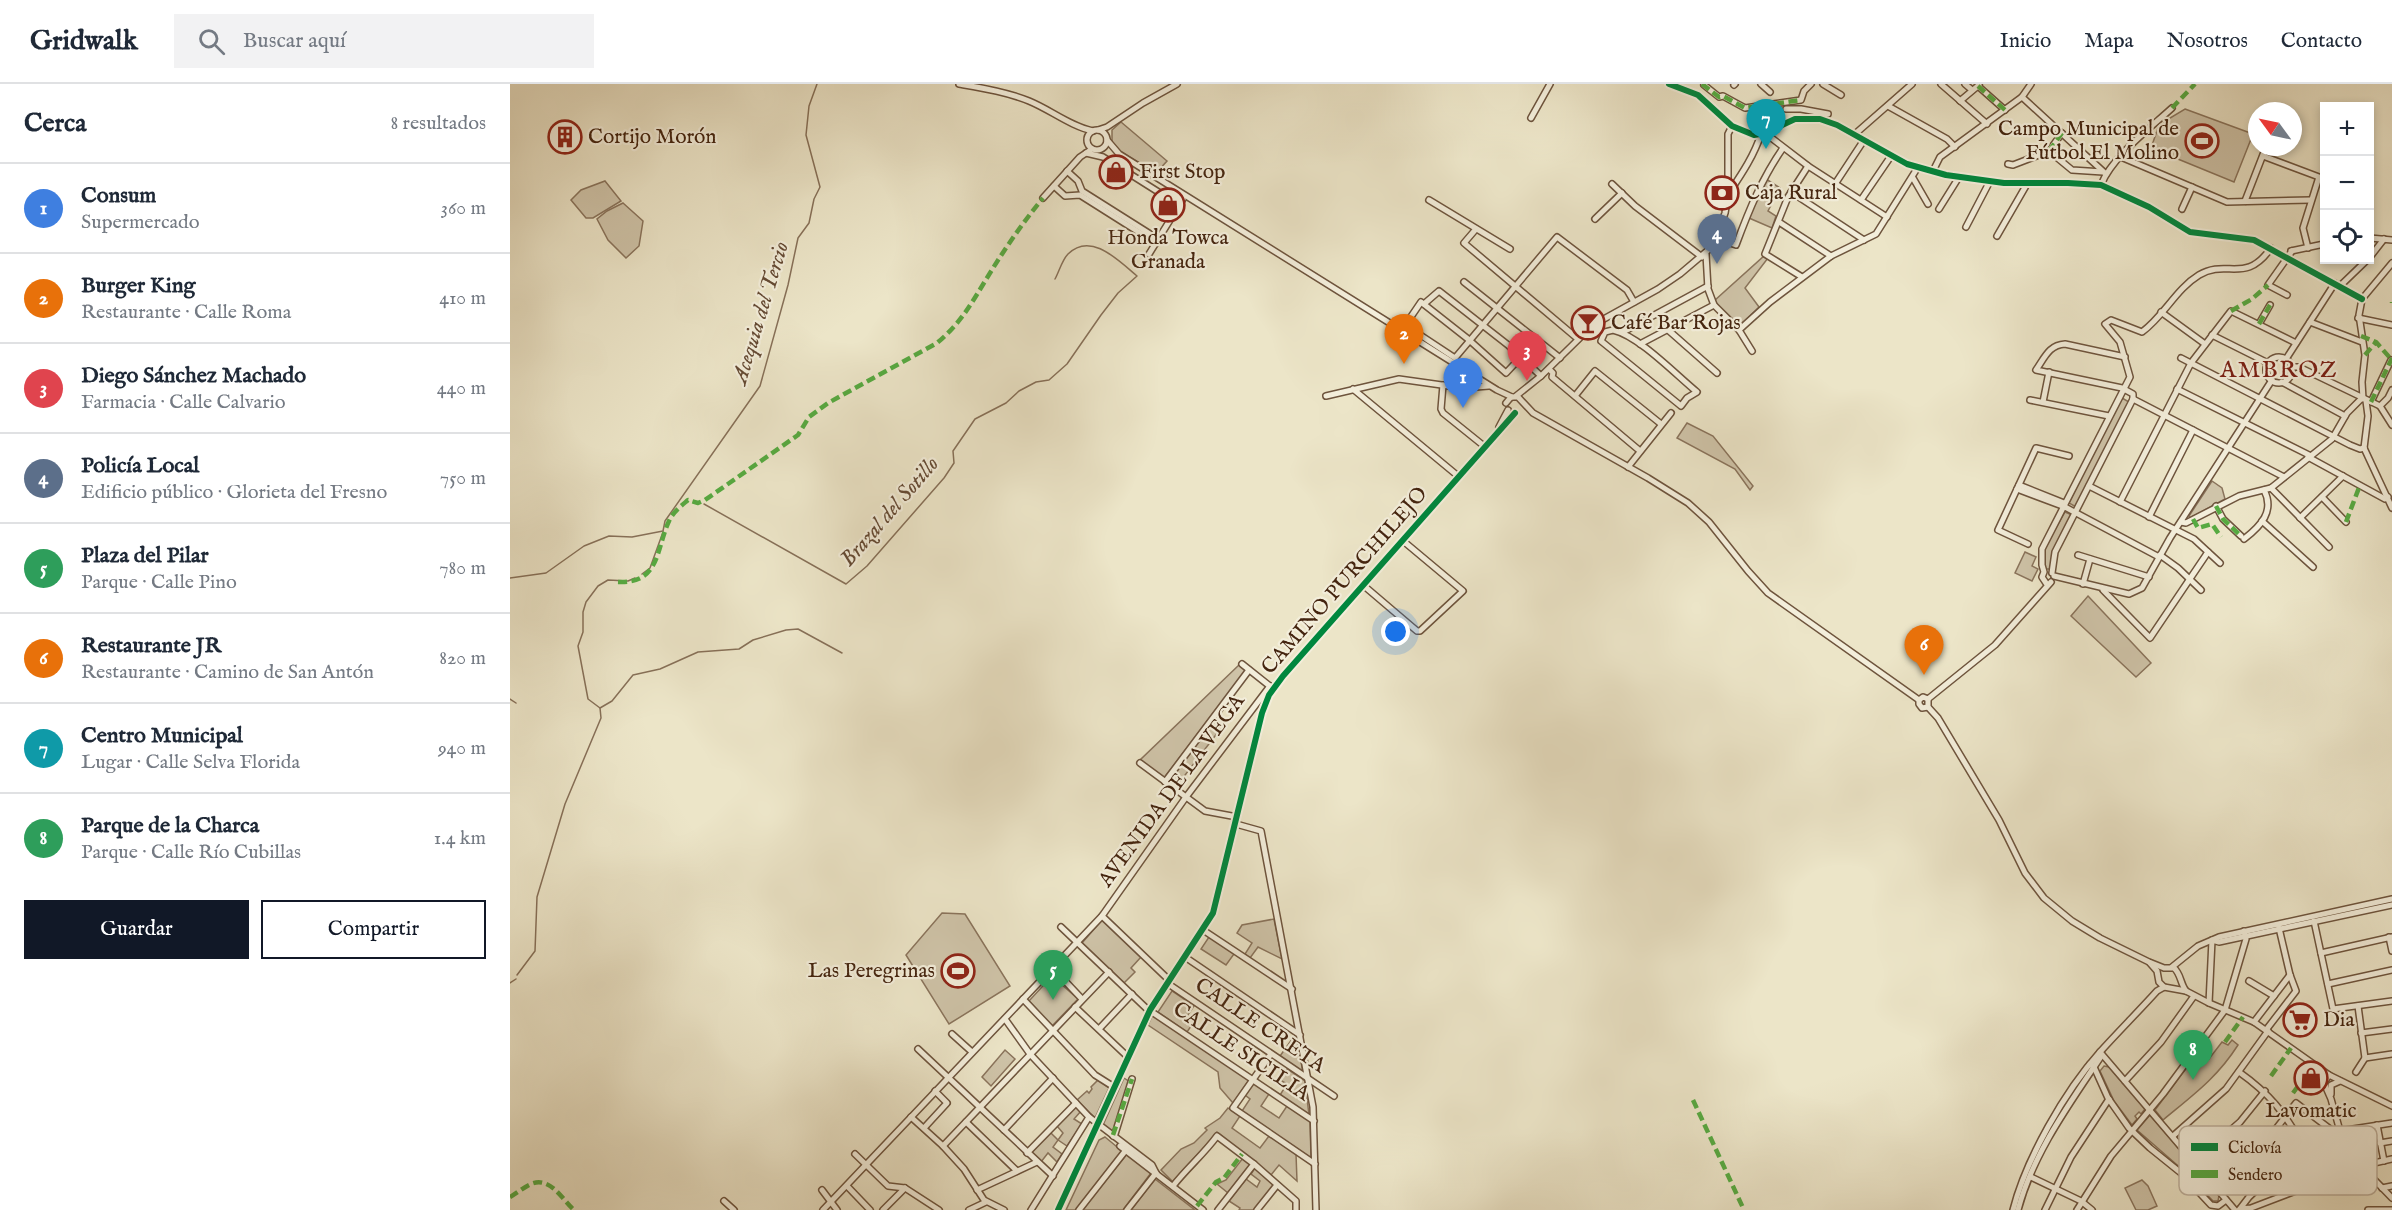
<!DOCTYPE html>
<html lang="es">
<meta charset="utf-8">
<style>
:root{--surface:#fff;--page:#f2f2f3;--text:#1f2937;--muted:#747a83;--line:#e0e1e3;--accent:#111827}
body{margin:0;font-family:"IM FELL English",serif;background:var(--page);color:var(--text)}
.controls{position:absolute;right:18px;top:18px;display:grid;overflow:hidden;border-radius:0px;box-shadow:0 3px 9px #0003}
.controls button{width:54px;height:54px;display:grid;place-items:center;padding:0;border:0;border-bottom:2px solid var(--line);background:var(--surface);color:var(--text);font:30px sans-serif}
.compass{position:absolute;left:1738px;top:18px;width:54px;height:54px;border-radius:50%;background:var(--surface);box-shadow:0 3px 9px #0003;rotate:303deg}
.you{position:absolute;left:886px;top:548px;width:21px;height:21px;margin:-15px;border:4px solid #fff;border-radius:50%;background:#1a73e8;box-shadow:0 0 0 9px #1a73e833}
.badge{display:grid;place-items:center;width:39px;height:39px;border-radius:50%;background:var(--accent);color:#fff;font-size:20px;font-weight:700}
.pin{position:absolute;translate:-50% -50px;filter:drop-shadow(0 2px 3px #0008)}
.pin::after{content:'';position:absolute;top:32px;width:21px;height:18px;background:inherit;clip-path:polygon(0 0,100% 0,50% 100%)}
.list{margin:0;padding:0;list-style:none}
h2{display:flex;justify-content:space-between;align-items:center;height:78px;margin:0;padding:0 24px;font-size:26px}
h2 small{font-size:20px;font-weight:400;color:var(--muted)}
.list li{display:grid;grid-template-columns:39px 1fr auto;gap:18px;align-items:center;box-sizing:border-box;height:90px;padding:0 24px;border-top:2px solid var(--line)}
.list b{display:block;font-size:22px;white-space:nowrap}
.list p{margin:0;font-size:20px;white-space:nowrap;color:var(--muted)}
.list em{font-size:20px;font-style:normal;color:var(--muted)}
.actions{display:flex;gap:12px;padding:18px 24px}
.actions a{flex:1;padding:14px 0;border:2px solid var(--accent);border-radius:0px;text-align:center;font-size:21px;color:var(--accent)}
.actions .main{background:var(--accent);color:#fff}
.icon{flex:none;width:33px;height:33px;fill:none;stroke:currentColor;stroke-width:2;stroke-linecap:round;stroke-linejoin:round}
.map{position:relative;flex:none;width:1882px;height:1126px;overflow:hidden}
header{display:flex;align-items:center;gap:36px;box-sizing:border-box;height:84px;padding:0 30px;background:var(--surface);border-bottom:2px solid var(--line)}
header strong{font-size:28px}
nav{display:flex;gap:33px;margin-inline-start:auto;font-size:21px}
.search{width:420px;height:54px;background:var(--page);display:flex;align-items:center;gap:15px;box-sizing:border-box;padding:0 21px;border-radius:0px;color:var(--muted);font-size:22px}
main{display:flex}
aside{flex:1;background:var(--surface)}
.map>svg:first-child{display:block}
</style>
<header>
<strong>Gridwalk</strong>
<div class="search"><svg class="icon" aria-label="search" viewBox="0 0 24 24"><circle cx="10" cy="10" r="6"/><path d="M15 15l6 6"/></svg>Buscar aquí</div>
<nav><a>Inicio</a><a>Mapa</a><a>Nosotros</a><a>Contacto</a></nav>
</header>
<main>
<aside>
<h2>Cerca<small>8 resultados</small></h2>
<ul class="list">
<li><span class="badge" style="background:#3f7fe0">1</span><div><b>Consum</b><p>Supermercado</p></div><em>360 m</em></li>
<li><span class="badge" style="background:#e8710a">2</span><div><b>Burger King</b><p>Restaurante · Calle Roma</p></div><em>410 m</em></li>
<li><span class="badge" style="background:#e0444e">3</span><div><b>Diego Sánchez Machado</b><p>Farmacia · Calle Calvario</p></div><em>440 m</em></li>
<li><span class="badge" style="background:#5c6f8a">4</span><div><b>Policía Local</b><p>Edificio público · Glorieta del Fresno</p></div><em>750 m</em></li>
<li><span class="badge" style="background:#2e9e5b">5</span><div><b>Plaza del Pilar</b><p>Parque · Calle Pino</p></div><em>780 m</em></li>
<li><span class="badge" style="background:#e8710a">6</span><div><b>Restaurante JR</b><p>Restaurante · Camino de San Antón</p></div><em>820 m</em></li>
<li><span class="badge" style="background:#0f9aa8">7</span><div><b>Centro Municipal</b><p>Lugar · Calle Selva Florida</p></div><em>940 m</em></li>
<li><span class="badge" style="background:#2e9e5b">8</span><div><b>Parque de la Charca</b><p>Parque · Calle Río Cubillas</p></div><em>1.4 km</em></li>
</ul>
<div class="actions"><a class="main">Guardar</a><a>Compartir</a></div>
</aside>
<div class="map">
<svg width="1882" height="1126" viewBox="0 0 1882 1126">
<rect width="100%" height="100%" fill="#ece5c8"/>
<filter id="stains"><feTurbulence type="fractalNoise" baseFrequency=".00333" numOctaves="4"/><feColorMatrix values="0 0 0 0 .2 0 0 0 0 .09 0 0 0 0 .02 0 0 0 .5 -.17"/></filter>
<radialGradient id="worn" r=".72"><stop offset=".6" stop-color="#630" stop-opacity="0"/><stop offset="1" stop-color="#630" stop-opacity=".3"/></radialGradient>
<g fill="#cfc4a9" stroke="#8a745c" stroke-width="1.5">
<polygon points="1675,25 1743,50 1724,98 1641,64 1648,44 1652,45 1655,37"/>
<polygon points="611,38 657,77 646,89 606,65 602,59 602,46"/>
<polygon points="1256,95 1270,104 1258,127 1266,132 1262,144 1239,134"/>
<polygon points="95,97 111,117 83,134 76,134 61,116 71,106"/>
<polygon points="113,119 133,137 129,162 116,174 98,156 87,135 97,127"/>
<polygon points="1254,172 1258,174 1235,204 1249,223 1230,242 1204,217"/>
<polygon points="1612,314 1619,318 1566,423 1559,419 1600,335"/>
<polygon points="1177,339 1203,352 1243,402 1240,406 1225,385 1167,354"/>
<polygon points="1702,397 1712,404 1715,415 1680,434 1679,432"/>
<polygon points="1555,428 1562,431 1540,485 1535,485 1534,465"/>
<polygon points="1515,468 1526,473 1522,482 1528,485 1522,497 1505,489"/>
<polygon points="1578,512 1641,579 1626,593 1561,532"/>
<polygon points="730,580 736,586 654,694 629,677"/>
<polygon points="707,633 715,639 669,699 662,693"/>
<polygon points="432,829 455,830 500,902 439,940 396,871"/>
<polygon points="764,835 772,875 748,863 740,874 735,870 742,859 727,849 732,841"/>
<polygon points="592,836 631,873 621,884 625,888 614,899 572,859"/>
<polygon points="699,853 724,870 716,881 691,865"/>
<polygon points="542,892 568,915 542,942 519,917"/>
<polygon points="662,907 684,922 677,932 684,938 677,948 648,928"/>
<polygon points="643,930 739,996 723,1019 710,1004 708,988 638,941"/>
<polygon points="785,951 786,952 793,988 770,972"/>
<path d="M 1722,956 L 1728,961 C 1707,994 1683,1011 1653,1036 L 1645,1026 L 1689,967 L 1699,975 L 1712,958 L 1718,961 Z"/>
<polygon points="495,966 505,975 481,1002 472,993"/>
<polygon points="1594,982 1599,983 1635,1025 1631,1030 1629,1028 1625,1032 1627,1035 1622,1041 1604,1017 1590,987"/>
<polygon points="777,985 795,997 799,1031 770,1011 777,1000 770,996"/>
<polygon points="614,994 620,998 604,1050 593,1041"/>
<polygon points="588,996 599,1004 585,1034 567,1016 577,1007 579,1009 582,1005 581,1003"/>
<polygon points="743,999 759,1010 751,1022 769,1034 777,1022 800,1037 801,1074 732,1027 740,1015 735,1011"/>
<polygon points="565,1022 571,1027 564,1035 572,1040 557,1062 548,1056 543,1063 552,1070 547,1078 538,1069 531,1078 521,1069 540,1048 548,1056 553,1049 547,1042"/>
<path d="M 718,1024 L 730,1032 L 722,1044 L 750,1064 L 759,1052 L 786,1070 L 787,1097 L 769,1081 L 761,1091 L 707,1048 C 693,1066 677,1080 663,1098 L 651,1086 L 671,1065 L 684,1059 L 697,1046 L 695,1044 L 710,1034 Z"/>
<polygon points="1640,1031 1709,1111 1708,1117 1703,1117 1674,1087 1627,1046"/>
<polygon points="595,1053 612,1067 566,1126 556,1126 589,1056"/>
<polygon points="617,1070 641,1089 613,1126 572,1126"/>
<polygon points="733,1074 741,1080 718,1109 707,1100 716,1096"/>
<polygon points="745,1084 764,1101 745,1126 729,1126 730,1124 719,1117 736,1095 747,1103 750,1097 741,1090"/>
<polygon points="645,1095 685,1126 621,1126"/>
<polygon points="1632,1096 1638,1102 1647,1122 1638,1126 1626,1126 1615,1104"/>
</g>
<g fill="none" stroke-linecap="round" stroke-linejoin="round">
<g stroke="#877058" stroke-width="1.5">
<path d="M 194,420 L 336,500 L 357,482 L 434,394 L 444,379 L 443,367 L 465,335 L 496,319 L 509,307 L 526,298 L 539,296 L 557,280 L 591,231 L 608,209 L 627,192 C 609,177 581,147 558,170 C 552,176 549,188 545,195"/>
<polyline points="132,490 140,484 153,448"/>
<polyline points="0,494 36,489 74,462 99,452 122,453 153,447 155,437 250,302 278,201 288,154 299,139 304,115 310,103 296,51 299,22 307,0"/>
<polyline points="0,615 6,619"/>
<polyline points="90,624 78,615 68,562 73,548 73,528 76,518 88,502 98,496 118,497 125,494"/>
<polyline points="7,891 25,867 27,813 55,720 91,634 90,624 102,617 123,591 150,585 188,568 229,565 243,556 276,546 288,545 332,569"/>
<polyline points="0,899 6,895"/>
</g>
<defs>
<g id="minor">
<path d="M 449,0 C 472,4 497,8 519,17 C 541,26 560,42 583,47"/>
<polyline points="1159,0 1188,11 1222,42 1244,51 1255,49 1285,35 1310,35 1327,41 1397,80 1436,91 1494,99 1558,99 1591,101 1639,123 1680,148 1744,156 1852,215"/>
<polyline points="1251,0 1260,8"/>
<polyline points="1313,0 1331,11"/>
<polyline points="1431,0 1477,40"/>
<polyline points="1455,0 1462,6"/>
<polyline points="1194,1 1209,13 1213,12 1235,24 1291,16 1294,7 1301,0"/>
<polyline points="1224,1 1225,0"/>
<polyline points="1468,2 1495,26"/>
<polyline points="1512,13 1596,90"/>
<polyline points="1450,17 1469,1"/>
<polyline points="1378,22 1437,55 1445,63"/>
<polyline points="1276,25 1291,25 1318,30"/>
<polyline points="1021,34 1040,0"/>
<polyline points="588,46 597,43 633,19 667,0"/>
<circle cx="587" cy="56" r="10"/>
<polyline points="1255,49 1298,82 1377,133"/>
<polyline points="1345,50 1402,0"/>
<polyline points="597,56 609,70 987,306 1002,313"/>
<polyline points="1539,67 1552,49"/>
<polyline points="576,69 593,73 669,121"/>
<polyline points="1753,72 1809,93 1793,144 1798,164"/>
<polyline points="1611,73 1717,118 1801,116"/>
<polyline points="1498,80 1503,81 1539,67 1562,86 1593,88"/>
<polyline points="557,87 568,97 572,107 648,155"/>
<polyline points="1423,87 1430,73 1512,13 1521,0"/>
<polyline points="1403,94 1418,120"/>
<polyline points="1102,100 1125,122 1192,173"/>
<polyline points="1325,100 1354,56"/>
<path d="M 1591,101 C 1602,73 1639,45 1662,24"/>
<polyline points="544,102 555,112 570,111 646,159"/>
<polyline points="1281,108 1354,156"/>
<path d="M 1219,109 C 1231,91 1244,72 1251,50"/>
<polyline points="533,114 570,73 582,65"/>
<polyline points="919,116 1000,165"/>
<polyline points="1351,116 1381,72"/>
<polyline points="1735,117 1756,63"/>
<polyline points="1429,125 1449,93"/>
<polyline points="1672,125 1682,103"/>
<polyline points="1085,135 1112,109"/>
<polyline points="1269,138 1321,172"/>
<polyline points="1456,143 1480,97"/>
<polyline points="966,145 954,159 1068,255"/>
<polyline points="1487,152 1517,100"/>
<path d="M 1206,154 L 1226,161 C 1239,126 1252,94 1273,64"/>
<polyline points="1860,154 1882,156"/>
<polyline points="1781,167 1814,160"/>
<polyline points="639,170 673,115"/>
<polyline points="1196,170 1198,205 1204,221 1229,246 1242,267"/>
<polyline points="1860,173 1874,155"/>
<polyline points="1292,193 1255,170 1278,113 1298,82"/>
<polyline points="954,198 1050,274"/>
<polyline points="1830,202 1857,176"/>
<polyline points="1777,211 1758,201 1782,167"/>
<polyline points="914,220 929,207 998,261 1031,292"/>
<polyline points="1651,228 1695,260"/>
<polyline points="1848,234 1882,241"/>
<polyline points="1800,238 1852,258"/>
<polyline points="1749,240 1760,221"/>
<polyline points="895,241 945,274 1047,153 1117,206 1124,218"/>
<polyline points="894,243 911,218 958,255 996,289 1011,273"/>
<polyline points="1157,245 1207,289"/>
<path d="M 1103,246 C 1129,252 1165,290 1187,308 L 1177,314 L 1171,322 L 1091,257 L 1095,248 Z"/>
<polyline points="1229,246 1260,218 1321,172 1366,150 1408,83"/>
<polyline points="1113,248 1198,202"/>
<polyline points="1702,251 1758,279"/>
<polyline points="1130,260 1204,221"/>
<path d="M 1615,273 L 1555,260 C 1539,261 1535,273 1526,286 L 1612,304 L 1623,310 L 1623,315"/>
<circle cx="1769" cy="286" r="13"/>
<polyline points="1671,274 1840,361 1850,365 1854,364"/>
<polyline points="1776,275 1825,199"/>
<polyline points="1781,283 1789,283 1870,322 1878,314 1882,306"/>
<polyline points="1039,285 1043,289 1042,293 1130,367"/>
<polyline points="1772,298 1835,332"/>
<polyline points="933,301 931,325 933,329 974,362"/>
<polyline points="953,304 959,296 958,289"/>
<polyline points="843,305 948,392"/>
<polyline points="1667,305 1801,372"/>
<polyline points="816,312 889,295 953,304 979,302"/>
<polyline points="1006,312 1031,292 1083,241 1148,205 1170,190 1203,162 1215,129 1218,111 1218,50 1222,42"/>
<polyline points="1065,312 1085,287 1151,340"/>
<polyline points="1623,315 1774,393"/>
<polyline points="1853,315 1852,298 1855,271 1849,231 1852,215 1882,179"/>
<polyline points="1520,316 1599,332"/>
<polyline points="1533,318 1539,288"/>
<polyline points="1861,318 1881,276"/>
<polyline points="996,319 1001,313 1008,313 1023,329 1138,394 1178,419 1199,438 1238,487 1258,509 1409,616 1413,613 1418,615"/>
<polyline points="1870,322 1882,341"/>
<polyline points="989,343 998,326"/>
<polyline points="1854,364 1882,424"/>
<polyline points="1854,364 1858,332 1856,317"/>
<polyline points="1798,373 1875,415 1878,413"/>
<polyline points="1118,383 1161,329"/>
<polyline points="1509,401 1554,419 1555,423"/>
<polyline points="1579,402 1684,455 1710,479"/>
<polyline points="1761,404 1819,463"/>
<polyline points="1507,405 1555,423 1649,473"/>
<polyline points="1812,413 1836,438"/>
<polyline points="1610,418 1681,279 1721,227 1786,259"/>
<polyline points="1706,422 1713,435 1731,452"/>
<polyline points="1639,433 1683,346"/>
<polyline points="1790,434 1833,392"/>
<polyline points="1752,437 1803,483"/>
<polyline points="1671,438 1676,439 1729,412 1761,404 1822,355 1837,329 1851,315"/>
<path d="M 1734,455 C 1751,442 1765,427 1754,406"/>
<polyline points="1518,460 1488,446 1526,364 1559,372"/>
<polyline points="1568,471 1639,493"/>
<polyline points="1650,471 1668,484 1691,506"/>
<polyline points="1542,489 1545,468 1623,315"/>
<polyline points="1544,492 1619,510 1632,504 1660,454 1762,296"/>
<path d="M 1536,499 L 1532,493 L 1534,488 L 1532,481 L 1532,465 L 1620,293 L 1610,258 L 1595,240 L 1601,236 L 1632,248 C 1654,232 1666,205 1689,191 C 1717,174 1735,201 1761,164"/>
<polyline points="1573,500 1580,475"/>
<polyline points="853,501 907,547 910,547 953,507 892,456"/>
<polyline points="1593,506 1640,554 1698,468"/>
<polyline points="732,580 761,603"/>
<path d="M 1418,615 L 1418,623 L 1428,634 L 1489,736 L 1515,789 L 1534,814 L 1562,837 L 1590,854 L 1639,878 L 1654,884 L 1664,884 C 1671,890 1670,899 1676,907"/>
<polyline points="1418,615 1485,561 1541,498"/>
<polyline points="1409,616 1409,620 1412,624 1418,623"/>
<polyline points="630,679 695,727 727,733"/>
<polyline points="655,698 739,586"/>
<polyline points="726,740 751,747 803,1023 806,1126"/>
<polyline points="592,832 659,896"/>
<polyline points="1804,837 1823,925 1882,917"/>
<polyline points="551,843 636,924 804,1037"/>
<polyline points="693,846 782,905"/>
<polyline points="1879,853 1882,867"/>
<polyline points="1811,869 1882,853"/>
<polyline points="675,873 790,951"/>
<polyline points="1640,879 1647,887 1649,898 1654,903 1676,907 1699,919 1744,938 1819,991 1882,1022"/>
<polyline points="1662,883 1688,862 1709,853 1882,815"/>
<polyline points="555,897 572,915"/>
<polyline points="1739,897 1764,912"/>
<polyline points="657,899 824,1012"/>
<polyline points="1818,900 1882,886"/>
<polyline points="513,915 585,991 604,1003"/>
<polyline points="1699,919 1702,856 1709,858 1882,821"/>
<polyline points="565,923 618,973"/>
<polyline points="495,935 520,970 579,1033 642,1081 646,1089"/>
<polyline points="1744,938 1780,891"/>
<polyline points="589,945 622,910"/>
<polyline points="1756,946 1786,907 1780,891 1769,844"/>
<polyline points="1851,949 1882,945"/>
<polyline points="442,950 462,968"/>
<polyline points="408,965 543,1092"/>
<polyline points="1590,968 1725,1126"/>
<polyline points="761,970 723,1024 805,1080"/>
<polyline points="1855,974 1882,970"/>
<polyline points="1580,980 1584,983 1598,1014 1619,1044 1640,1064 1671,1089 1701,1121 1708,1122 1716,1116"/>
<polyline points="1802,981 1814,999"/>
<path d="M 1729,988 C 1760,1010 1775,1029 1793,1062"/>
<polyline points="1846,988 1855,974 1848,922"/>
<polyline points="1819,991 1814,999 1821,1015 1830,1047"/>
<polyline points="1615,997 1651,958 1684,912"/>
<polyline points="1821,1010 1821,1001 1830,997"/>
<polyline points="401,1033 433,1062 454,1085 474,1116 494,1126"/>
<polyline points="456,1038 507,1087"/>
<polyline points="1867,1041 1874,1077"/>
<polyline points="414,1044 437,1019 425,1007"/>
<polyline points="494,1046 543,994"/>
<polyline points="1828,1048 1842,1086"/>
<polyline points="603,1052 605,1050 622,995"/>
<polyline points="1663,1052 1716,1005 1758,947"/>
<polyline points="1803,1057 1817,1095"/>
<polyline points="1870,1059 1882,1057"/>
<polyline points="433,1062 599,888"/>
<polyline points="610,1062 693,1126"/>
<polyline points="1747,1066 1770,1083"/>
<polyline points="517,1069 566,1019"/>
<polyline points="345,1070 378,1102 395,1104 429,1126"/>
<polyline points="1781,1073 1793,1104"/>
<polyline points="1684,1078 1730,1038 1755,1007"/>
<polyline points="1851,1082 1882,1114"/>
<polyline points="1521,1093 1571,1117 1582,1126"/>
<polyline points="337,1102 360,1126"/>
<path d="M 663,1102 C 677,1084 694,1070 707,1052 L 744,1080 L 786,1117 L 786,1126"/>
<polyline points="1705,1102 1755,1059 1786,1019 1824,1048"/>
<polyline points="1872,1104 1882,1102"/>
<polyline points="312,1106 327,1126"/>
<polyline points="467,1106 527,1078"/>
<polyline points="214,1117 224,1126"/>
<polyline points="1730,1125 1741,1124 1851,1082 1882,1075"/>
<polyline points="313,1126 592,832 676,713 760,602"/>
<polyline points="373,1126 395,1104"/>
<polyline points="459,1126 476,1118"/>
<polyline points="521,1126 579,1033"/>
<polyline points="548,1126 640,926 703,829 752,629 759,611 773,592 1005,329"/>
<polyline points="569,1126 616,1066"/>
<polyline points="617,1126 646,1089"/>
<polyline points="708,1126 744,1080"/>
<polyline points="747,1126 767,1101"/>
<path d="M 1503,1126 C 1516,1075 1555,1007 1590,968 C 1608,948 1628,928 1647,907 L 1654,903"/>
<path d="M 1508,1126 C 1523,1069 1560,1019 1592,971"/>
<polyline points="1535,1126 1561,1073 1599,1015"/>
<polyline points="1567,1126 1601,1072 1653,1010 1715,926 1736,855 1734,847"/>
<polyline points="1729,1126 1739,1113 1793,1062 1830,1047 1882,1039"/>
<polyline points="1858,1126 1882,1126"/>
</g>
</defs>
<use href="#minor" stroke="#6e543d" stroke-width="8"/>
<use href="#minor" stroke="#f3eedb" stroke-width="5"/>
<g stroke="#56aa41" stroke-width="4.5" stroke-dasharray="9 4.5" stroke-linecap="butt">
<polyline points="1192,0 1209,13 1213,12 1235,24 1291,16"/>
<polyline points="1468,2 1495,26"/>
<polyline points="1662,24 1685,0"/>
<polyline points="1539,67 1552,49"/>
<polyline points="1882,219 1882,218"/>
<polyline points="1721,227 1742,215 1758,201"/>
<polyline points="1749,240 1760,221"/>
<polyline points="1851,252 1866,258 1881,275"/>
<polyline points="1855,271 1866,258"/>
<polyline points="1861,318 1882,274"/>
<polyline points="1706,422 1713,435 1731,452"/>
<polyline points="1683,435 1688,444 1702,440 1711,453"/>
<polyline points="1836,438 1850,401"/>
<path d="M 108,498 C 150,500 146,465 159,437 C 163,428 171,422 178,416 L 188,419 L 195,416 L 288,351 L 299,333 L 318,319 L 427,259 C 453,237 462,218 480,189 C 496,163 514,137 533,114"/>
<polyline points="1715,958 1733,933"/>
<polyline points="1761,992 1781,964"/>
<polyline points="1783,1009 1802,983"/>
<polyline points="1183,1016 1234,1126"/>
<polyline points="603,1051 622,995"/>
<path d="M 0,1113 C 7,1109 14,1103 21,1100 C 40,1092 52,1115 64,1126"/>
<polyline points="687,1122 706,1098 714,1094 732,1070"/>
</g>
<defs>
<g id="cycleway">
<polyline points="1159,0 1188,11 1222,42 1244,51 1255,49 1285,35 1310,35 1327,41 1397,80 1436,91 1494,99 1558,99 1591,101 1639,123 1680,148 1744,156 1852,215"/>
<polyline points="548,1126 640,926 703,829 752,629 759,611 773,592 1005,329"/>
</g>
</defs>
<use href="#cycleway" stroke="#f3eedb" stroke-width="10"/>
<use href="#cycleway" stroke="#00873e" stroke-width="6"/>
</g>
<defs>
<symbol id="building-ring" viewBox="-11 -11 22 22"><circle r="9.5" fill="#f3eedb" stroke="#8f2418" stroke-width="1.5"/><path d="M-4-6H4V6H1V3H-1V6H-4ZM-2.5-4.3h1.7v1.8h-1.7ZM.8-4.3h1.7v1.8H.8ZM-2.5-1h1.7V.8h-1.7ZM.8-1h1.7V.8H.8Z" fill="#8f2418"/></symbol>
<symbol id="stadium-ring" viewBox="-11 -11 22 22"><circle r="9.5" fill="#f3eedb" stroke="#8f2418" stroke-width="1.5"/><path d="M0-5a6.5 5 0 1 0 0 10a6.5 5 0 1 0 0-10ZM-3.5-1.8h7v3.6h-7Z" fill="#8f2418"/></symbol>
<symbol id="shop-ring" viewBox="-11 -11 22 22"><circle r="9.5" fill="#f3eedb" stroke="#8f2418" stroke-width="1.5"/><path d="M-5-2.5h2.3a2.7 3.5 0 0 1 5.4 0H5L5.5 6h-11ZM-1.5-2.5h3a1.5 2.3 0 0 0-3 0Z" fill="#8f2418"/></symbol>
<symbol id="bank-ring" viewBox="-11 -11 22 22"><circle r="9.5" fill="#f3eedb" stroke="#8f2418" stroke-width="1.5"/><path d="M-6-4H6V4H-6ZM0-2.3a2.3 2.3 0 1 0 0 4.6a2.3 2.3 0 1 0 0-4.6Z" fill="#8f2418"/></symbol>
<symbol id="bar-ring" viewBox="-11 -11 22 22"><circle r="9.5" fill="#f3eedb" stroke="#8f2418" stroke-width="1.5"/><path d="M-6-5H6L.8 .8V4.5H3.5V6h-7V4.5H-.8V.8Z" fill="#8f2418"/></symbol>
<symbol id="supermarket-ring" viewBox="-11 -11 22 22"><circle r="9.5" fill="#f3eedb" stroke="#8f2418" stroke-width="1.5"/><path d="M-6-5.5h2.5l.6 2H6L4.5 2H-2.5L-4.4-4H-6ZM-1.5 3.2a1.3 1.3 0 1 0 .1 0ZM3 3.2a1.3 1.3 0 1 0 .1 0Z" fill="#8f2418"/></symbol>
</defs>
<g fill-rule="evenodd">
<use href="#building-ring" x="36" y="34" width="38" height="38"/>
<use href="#stadium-ring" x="1673" y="38" width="38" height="38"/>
<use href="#shop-ring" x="587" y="69" width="38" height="38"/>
<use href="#bank-ring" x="1193" y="90" width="38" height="38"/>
<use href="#shop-ring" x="639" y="102" width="38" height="38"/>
<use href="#bar-ring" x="1059" y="220" width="38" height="38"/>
<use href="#stadium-ring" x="429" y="868" width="38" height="38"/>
<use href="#supermarket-ring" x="1771" y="917" width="38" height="38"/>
<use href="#shop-ring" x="1782" y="975" width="38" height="38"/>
</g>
<g text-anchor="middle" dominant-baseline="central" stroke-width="4.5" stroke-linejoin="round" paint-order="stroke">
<g font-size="21" fill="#44240f" stroke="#f3eedb" text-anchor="start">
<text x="1669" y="45" text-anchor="end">Campo Municipal de<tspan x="1669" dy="24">Fútbol El Molino</tspan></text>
<text x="78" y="53">Cortijo Morón</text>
<text x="629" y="88">First Stop</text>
<text x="1235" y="109">Caja Rural</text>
<text x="658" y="154" text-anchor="middle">Honda Towca<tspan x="658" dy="24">Granada</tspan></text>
<text x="1101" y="239">Café Bar Rojas</text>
<text x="425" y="887" text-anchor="end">Las Peregrinas</text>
<text x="1813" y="936">Dia</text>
<text x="1801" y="1027" text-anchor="middle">Lavomatic</text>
</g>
<g font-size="21" fill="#44240f" stroke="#f3eedb">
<text transform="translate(835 497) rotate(-49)">CAMINO PURCHILEJO</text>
<text transform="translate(662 707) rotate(-54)">AVENIDA DE LA VEGA</text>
<text transform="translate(750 942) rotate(34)">CALLE CRETA</text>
<text transform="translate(731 968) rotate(34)">CALLE SICILIA</text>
</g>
<g font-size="22" font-style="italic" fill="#654a34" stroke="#f3eedb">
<text transform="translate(251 229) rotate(-73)">Acequia del Tercio</text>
<text transform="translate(380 428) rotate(-49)">Brazal del Sotillo</text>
</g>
<g font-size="24" letter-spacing="1.5" fill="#7a1f14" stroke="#f3eedb">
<text x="1769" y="286">AMBROZ</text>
</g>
</g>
<rect x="1669" y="1042" width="198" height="69" rx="9" fill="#f3eedb" stroke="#beb19e" stroke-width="1.5"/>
<rect x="1681" y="1059" width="27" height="8" fill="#00873e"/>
<rect x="1681" y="1086" width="27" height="8" fill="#56aa41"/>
<g font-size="16" fill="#44240f">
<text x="1718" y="1069">Ciclovía</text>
<text x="1718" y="1096">Sendero</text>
</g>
<rect width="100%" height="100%" filter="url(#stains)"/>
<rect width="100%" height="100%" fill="url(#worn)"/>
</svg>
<div class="controls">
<button>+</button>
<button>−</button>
<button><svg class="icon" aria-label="locate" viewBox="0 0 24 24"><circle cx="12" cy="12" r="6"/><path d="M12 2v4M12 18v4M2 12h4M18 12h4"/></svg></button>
</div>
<svg class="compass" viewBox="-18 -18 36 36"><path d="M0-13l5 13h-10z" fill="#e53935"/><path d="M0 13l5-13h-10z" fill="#747a83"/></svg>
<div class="you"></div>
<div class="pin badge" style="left:953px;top:324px;background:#3f7fe0">1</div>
<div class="pin badge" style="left:894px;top:280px;background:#e8710a">2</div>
<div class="pin badge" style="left:1017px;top:297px;background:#e0444e">3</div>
<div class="pin badge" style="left:1207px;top:180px;background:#5c6f8a">4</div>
<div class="pin badge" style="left:543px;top:916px;background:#2e9e5b">5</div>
<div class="pin badge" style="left:1414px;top:591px;background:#e8710a">6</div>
<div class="pin badge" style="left:1256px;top:65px;background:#0f9aa8">7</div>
<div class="pin badge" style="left:1683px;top:996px;background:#2e9e5b">8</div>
</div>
</main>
